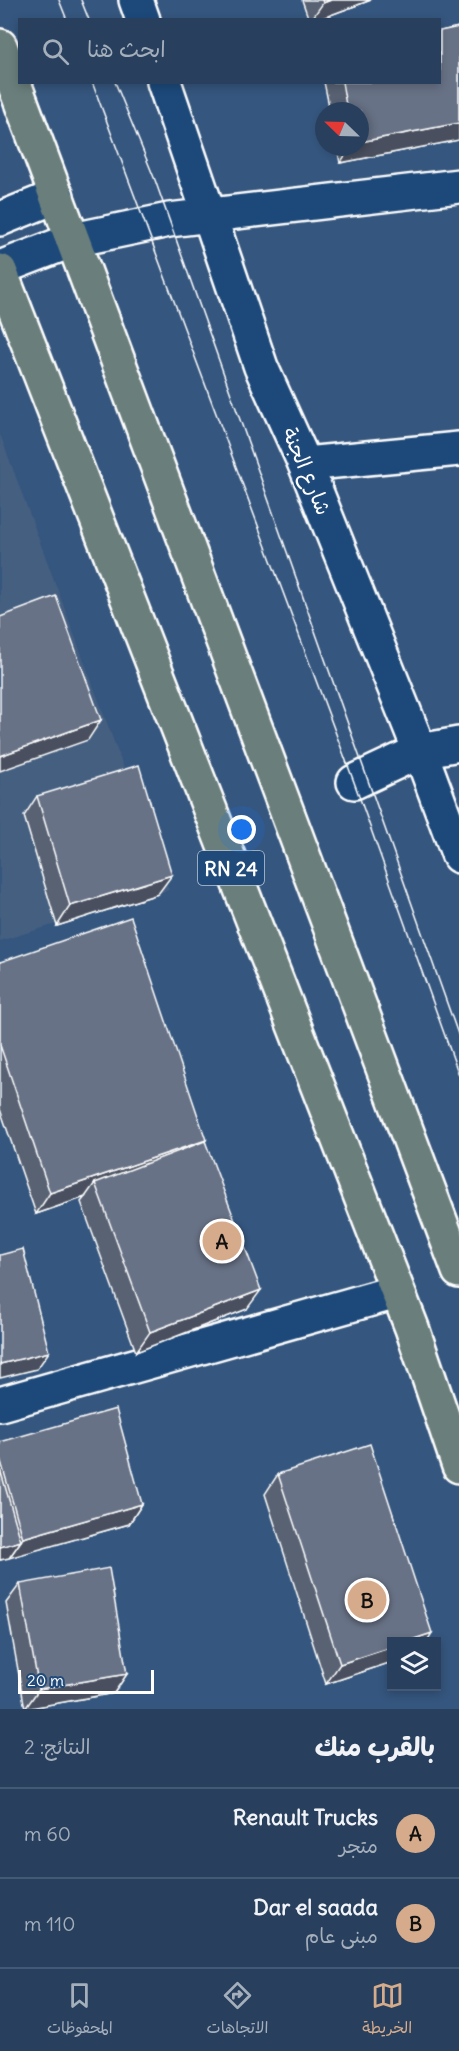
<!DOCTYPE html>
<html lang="ar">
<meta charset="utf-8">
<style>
:root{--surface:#28405e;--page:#344b67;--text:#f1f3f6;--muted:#a5afbc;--line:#445973;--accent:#d6ab8b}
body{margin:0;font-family:Delius,"Playpen Sans Arabic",sans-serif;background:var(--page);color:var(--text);direction:rtl}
.controls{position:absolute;right:18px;bottom:18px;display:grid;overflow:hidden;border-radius:0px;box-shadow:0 3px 9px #0003}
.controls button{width:54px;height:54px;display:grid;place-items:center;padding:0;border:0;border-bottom:2px solid var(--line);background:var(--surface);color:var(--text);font:30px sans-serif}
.compass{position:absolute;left:315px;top:102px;width:54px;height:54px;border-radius:50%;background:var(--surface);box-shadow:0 3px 9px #0003;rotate:293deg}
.scale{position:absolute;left:18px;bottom:15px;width:136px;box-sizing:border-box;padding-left:6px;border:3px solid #fff;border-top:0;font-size:16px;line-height:21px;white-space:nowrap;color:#fff;-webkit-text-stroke:4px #1f4a7a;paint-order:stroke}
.you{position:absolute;left:242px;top:830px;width:21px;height:21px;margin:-15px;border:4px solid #fff;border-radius:50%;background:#1a73e8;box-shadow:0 0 0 9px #1a73e833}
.badge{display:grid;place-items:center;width:39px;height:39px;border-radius:50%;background:var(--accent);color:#111;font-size:20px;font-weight:700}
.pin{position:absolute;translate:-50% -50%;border:3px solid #fff;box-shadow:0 2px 6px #0006}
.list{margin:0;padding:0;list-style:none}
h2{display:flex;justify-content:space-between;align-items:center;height:78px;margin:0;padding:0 24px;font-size:26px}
h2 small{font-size:20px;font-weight:400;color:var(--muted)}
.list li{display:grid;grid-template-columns:39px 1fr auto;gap:18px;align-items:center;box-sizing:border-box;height:90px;padding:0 24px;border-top:2px solid var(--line)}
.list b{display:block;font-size:22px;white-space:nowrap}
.list p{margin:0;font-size:20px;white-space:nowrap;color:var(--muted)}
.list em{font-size:20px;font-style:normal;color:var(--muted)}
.icon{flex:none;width:33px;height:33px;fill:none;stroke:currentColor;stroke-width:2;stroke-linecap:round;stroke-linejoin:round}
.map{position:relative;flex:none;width:459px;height:1709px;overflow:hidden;direction:ltr}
.search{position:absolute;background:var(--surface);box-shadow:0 3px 9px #0003;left:18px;right:18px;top:18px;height:66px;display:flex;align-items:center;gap:15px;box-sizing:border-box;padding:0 21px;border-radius:0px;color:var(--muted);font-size:22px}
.sheet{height:258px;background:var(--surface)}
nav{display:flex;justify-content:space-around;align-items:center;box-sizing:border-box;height:84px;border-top:2px solid var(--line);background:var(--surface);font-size:16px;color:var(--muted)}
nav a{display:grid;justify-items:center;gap:3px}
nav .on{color:var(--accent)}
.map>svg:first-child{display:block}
</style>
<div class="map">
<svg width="459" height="1709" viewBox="0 0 459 1709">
<rect width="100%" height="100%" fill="#35567e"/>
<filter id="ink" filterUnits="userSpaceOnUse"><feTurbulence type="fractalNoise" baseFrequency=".0167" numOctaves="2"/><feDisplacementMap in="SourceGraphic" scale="12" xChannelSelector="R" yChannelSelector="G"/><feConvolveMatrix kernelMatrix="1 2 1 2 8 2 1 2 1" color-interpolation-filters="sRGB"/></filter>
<g filter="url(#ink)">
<polygon fill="#445e80" points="0,434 169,890 0,941"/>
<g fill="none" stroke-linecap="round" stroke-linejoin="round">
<defs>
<g id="street">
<polyline points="136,0 143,20"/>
<polyline points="164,82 261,367 305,464 420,751 459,856"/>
<polyline points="73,240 169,220 459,186"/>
<polyline points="305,464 459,449"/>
<polyline points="354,782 420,751 459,744"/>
<polyline points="0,1404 396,1292"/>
</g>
<g id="secondary">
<polyline points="0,219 57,196"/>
<polyline points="0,268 73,240"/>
</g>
<g id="primary">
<polyline points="0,46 459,1271"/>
<polyline points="0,271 412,1328 459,1466"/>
</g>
</defs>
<use href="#street" stroke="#fff" stroke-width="38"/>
<use href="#secondary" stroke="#fff" stroke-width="38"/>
<use href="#primary" stroke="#fff" stroke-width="38"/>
<use href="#street" stroke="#1f4a7a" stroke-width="33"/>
<use href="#secondary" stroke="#1f4a7a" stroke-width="33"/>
<use href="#primary" stroke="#6b7f7c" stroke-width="33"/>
<g stroke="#fff" stroke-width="1.5">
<polyline points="59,0 67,20"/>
<polyline points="81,0 89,20"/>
<polyline points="92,82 354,782 459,1075"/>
<polyline points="115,82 155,180 459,1037"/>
</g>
</g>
<g fill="#596273" stroke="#fff" stroke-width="1.5">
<polygon points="302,0 371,0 317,20 309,20"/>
<polygon points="459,27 459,140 340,163 337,147 360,147 360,111 330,111 324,82 440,82 440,31"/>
<polygon points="37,796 158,894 57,926 24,816"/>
<polygon points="0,962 205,1141 247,1309 136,1352 81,1202 85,1197 36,1214 0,1109"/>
<polygon points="0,1442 142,1504 129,1524 0,1560"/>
<polygon points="278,1474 392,1641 392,1662 326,1684 265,1494"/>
<polygon points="20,1584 127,1674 114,1693 25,1709 6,1603"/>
</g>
<g fill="#48505e" stroke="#fff" stroke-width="1.5">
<polygon points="331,0 371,0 317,20 311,20 323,3"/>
<polygon points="459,123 459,140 340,163 351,147 360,147 360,142"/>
<polygon points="101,720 88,740 0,771 0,756"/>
<polygon points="172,875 158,894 57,926 70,906"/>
<polygon points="206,1140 192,1161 95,1183 85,1197 36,1214 50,1193"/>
<polygon points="261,1290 247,1309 136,1352 150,1332"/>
<polygon points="49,1352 37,1369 0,1378 0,1364"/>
<polygon points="142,1504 129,1524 9,1558 23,1538"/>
<polygon points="21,1541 9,1558 0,1560 0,1547"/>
<polygon points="432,1633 427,1641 408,1641"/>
<polygon points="392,1647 392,1662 326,1684 340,1664"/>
<polygon points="127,1674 114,1693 25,1709 39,1689"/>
</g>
<g fill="#677286" stroke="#fff" stroke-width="1.5">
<polygon points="322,0 331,0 323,3"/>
<polygon points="459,27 459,123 360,142 360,111 347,111 342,82 440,82 440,31"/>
<polygon points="56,596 101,720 0,756 0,617"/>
<polygon points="139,765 172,875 70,906 37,796"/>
<polygon points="131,917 206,1140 50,1193 0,1045 0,962"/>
<polygon points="205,1141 261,1290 150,1332 95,1183"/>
<polygon points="23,1249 49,1352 0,1364 0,1255"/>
<polygon points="116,1409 142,1504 23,1538 0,1458 0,1442"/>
<polygon points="370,1444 432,1633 408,1641 392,1641 392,1647 340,1664 278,1474"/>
<polygon points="0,1469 21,1541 0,1547"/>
<polygon points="109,1568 127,1674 39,1689 20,1584"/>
</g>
</g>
<g text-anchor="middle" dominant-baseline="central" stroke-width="4.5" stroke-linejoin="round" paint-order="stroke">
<rect fill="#1f4a7a" stroke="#bcc9d7" stroke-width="1.5" x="198" y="851" width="66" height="34" rx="4.5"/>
<g font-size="20" font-weight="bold" fill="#fff">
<text x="231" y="868">RN 24</text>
</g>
<g font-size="21" fill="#fff" stroke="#1f4a7a">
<text transform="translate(307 471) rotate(67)">شارع الجنة</text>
</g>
</g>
</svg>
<div class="controls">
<button><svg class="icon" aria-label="layers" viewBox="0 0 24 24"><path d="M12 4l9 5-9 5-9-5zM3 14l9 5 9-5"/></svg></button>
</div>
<svg class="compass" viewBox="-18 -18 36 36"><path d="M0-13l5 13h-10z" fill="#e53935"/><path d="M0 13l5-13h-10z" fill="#a5afbc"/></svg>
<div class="scale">20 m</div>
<div class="you"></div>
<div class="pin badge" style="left:222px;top:1241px">A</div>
<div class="pin badge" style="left:367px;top:1600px">B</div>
<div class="search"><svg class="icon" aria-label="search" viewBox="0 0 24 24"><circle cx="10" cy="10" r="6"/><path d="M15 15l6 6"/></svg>ابحث هنا</div>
</div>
<section class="sheet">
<h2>بالقرب منك<small>النتائج: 2</small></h2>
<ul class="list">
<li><span class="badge">A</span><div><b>Renault Trucks</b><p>متجر</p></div><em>60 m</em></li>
<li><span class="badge">B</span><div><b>Dar el saada</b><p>مبنى عام</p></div><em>110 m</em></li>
</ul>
</section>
<nav>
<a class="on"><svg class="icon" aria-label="map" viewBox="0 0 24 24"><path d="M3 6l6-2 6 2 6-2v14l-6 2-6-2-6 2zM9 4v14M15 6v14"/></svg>الخريطة</a>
<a><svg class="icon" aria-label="directions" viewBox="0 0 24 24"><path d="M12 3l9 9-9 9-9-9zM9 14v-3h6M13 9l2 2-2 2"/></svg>الاتجاهات</a>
<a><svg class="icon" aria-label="saved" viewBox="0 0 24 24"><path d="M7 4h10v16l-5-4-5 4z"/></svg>المحفوظات</a>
</nav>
